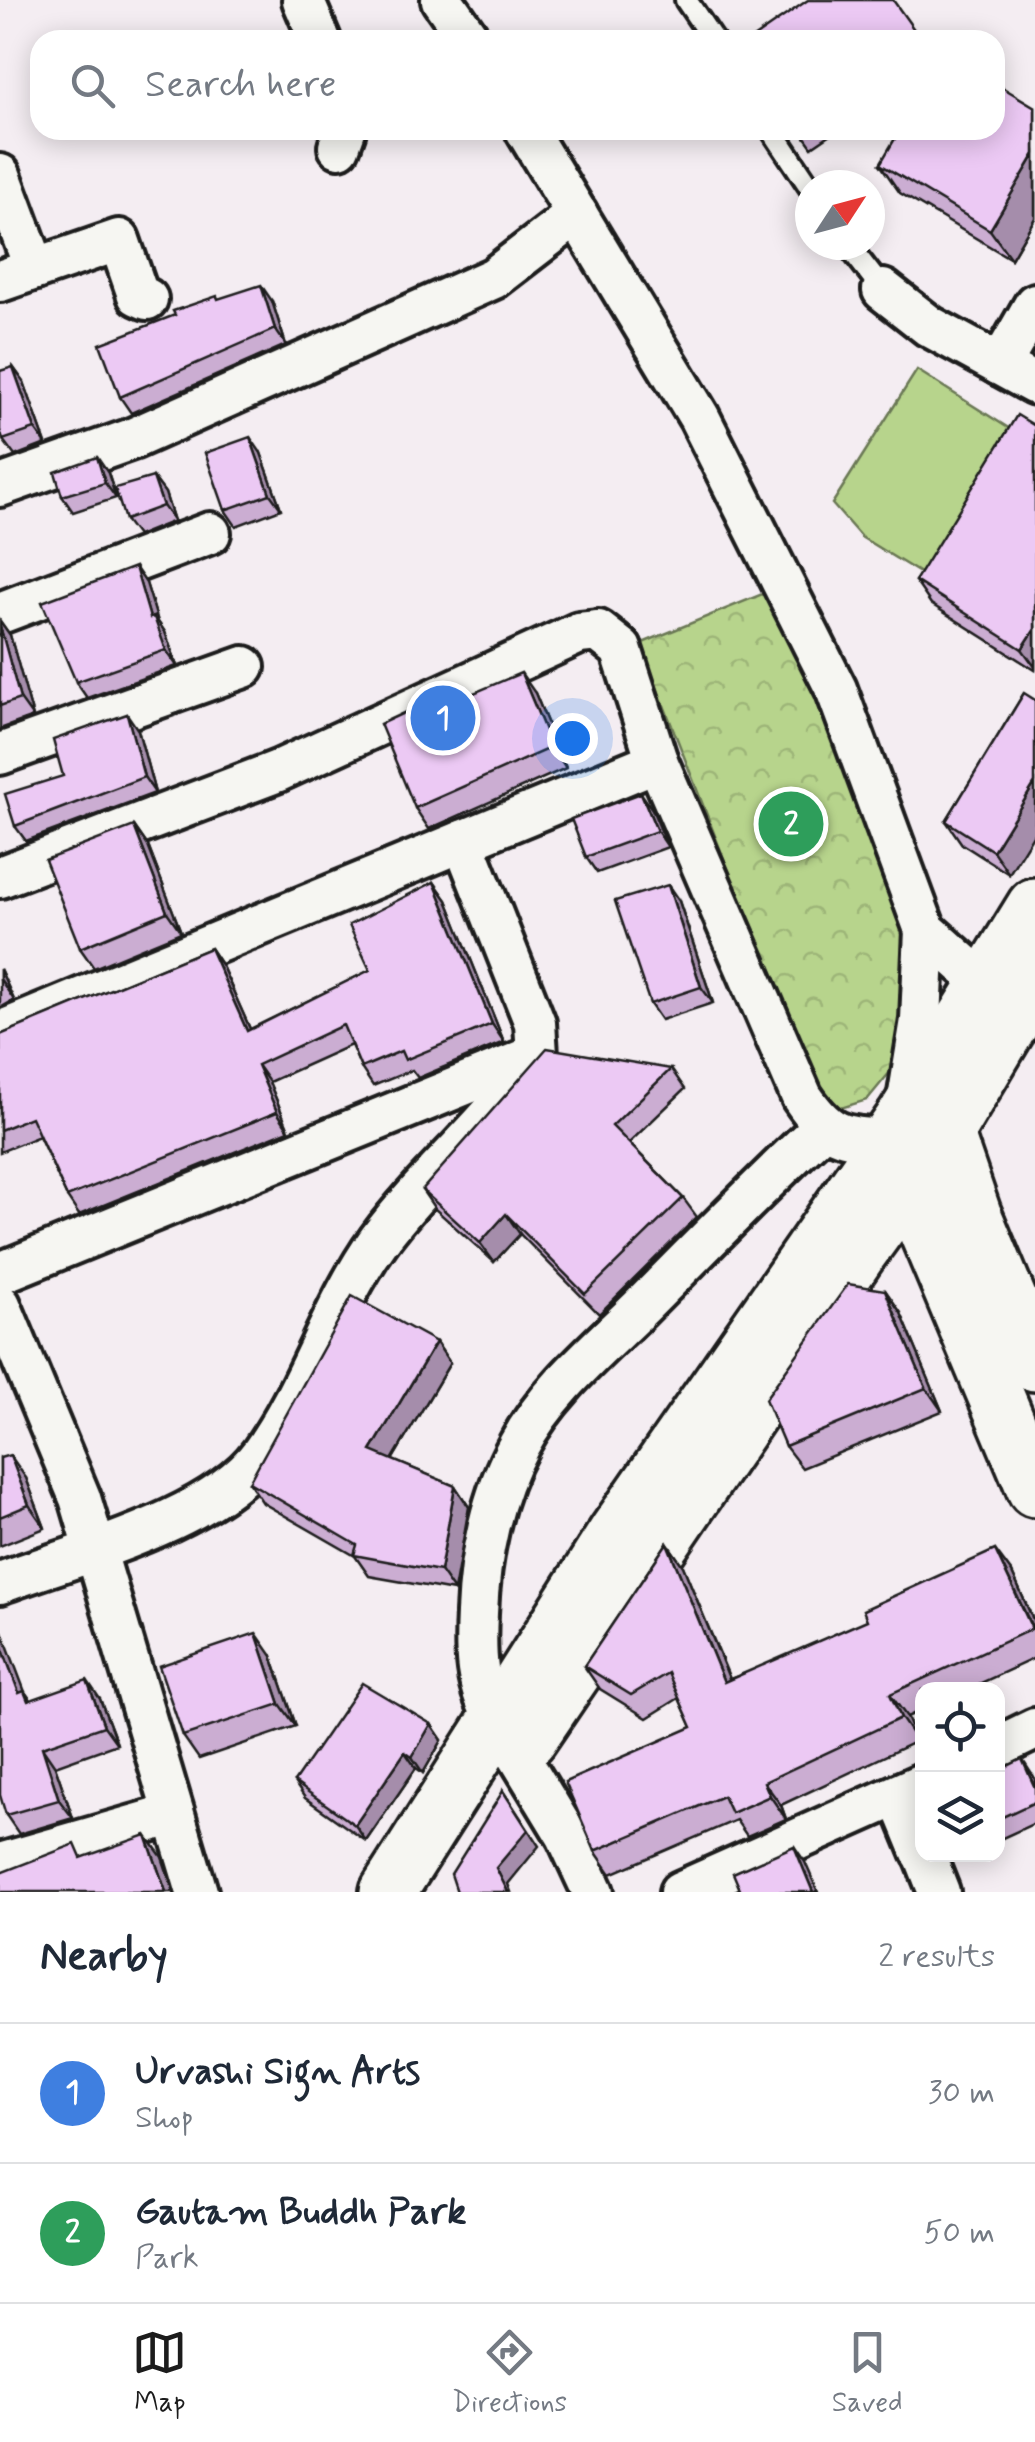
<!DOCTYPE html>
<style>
:root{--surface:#fff;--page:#f6f6f7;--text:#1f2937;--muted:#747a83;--line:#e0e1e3;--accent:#1c1c1c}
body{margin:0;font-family:Mynerve,sans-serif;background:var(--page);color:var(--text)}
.controls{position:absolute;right:30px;bottom:30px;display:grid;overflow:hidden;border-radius:20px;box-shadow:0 5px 25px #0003}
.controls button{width:90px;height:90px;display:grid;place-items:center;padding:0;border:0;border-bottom:2px solid var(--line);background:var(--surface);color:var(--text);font:50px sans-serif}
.compass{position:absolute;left:795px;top:170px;width:90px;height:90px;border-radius:50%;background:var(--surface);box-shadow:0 5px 25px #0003;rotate:54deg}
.you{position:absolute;left:572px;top:738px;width:35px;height:35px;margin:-25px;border:8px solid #fff;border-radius:50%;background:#1a73e8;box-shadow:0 0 0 15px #1a73e833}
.badge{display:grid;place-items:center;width:65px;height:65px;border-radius:50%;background:var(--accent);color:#fff;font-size:32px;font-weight:700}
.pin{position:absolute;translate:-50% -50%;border:5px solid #fff;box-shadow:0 2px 10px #0006}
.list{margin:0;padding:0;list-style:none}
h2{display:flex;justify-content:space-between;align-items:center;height:130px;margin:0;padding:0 40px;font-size:42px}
h2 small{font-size:32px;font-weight:400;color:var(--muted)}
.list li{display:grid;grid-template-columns:65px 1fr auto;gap:30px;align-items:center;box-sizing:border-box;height:140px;padding:0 40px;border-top:2px solid var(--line)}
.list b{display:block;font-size:38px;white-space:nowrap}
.list p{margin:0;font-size:32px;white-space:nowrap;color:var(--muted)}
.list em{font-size:32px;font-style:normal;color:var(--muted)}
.icon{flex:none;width:55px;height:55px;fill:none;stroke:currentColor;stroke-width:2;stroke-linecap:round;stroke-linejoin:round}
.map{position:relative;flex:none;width:1035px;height:1892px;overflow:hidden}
.search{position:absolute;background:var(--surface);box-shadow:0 5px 25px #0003;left:30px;right:30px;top:30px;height:110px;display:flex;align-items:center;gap:25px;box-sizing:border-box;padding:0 35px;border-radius:30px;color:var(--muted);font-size:38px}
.sheet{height:410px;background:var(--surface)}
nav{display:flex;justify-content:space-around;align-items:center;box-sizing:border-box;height:140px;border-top:2px solid var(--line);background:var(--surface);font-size:28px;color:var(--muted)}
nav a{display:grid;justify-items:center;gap:5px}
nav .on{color:var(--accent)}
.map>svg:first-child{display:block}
</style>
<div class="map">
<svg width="1035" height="1892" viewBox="0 0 1035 1892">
<defs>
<pattern id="park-crowns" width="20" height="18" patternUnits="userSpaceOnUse" patternTransform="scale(2.5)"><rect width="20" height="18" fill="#b7d48c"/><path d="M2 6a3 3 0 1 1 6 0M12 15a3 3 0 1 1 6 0" fill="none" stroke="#9db578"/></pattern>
</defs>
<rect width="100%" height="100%" fill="#f4edf2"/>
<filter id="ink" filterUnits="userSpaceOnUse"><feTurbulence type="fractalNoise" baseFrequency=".01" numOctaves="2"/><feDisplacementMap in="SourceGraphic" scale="20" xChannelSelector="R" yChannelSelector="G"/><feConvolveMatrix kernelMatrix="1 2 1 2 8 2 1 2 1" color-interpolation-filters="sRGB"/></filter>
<g filter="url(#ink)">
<polygon fill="#b7d48c" stroke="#6a7854" stroke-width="2.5" points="917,370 1024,438 938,584 861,537 832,504"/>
<polygon fill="url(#park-crowns)" stroke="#6a7854" stroke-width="2.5" points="777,588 907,919 900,1060 867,1100 841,1108 816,1094 640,644"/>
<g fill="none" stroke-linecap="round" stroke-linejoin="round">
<defs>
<g id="lane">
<polyline points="686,0 713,40"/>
<polyline points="772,130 810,187"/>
<polyline points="848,245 883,290"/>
</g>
<g id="street">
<polyline points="303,0 320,40"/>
<polyline points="442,0 470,40"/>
<polyline points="526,130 699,417 836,689 925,930 971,971 1012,995"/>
<polyline points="339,147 345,130"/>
<polyline points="0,175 35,269"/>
<polyline points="0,281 119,240 138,295 147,299"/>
<polyline points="883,290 929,326 1035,384"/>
<polyline points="1000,365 1035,304"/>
<polyline points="0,486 132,439 494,278 577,214"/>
<polyline points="0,613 210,533"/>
<polyline points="0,754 244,667"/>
<path d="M 0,877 L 278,771 L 579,633 L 598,631 L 621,649 L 657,761 L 802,1097 C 829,1137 841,1137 889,1140"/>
<polyline points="0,1032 657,761"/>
<polyline points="908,1100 921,1020 925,930"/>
<polyline points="0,1273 537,1055"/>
<polyline points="0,1305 80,1498 197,1892"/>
<path d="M 0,1583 C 77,1554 213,1521 262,1453 C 309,1387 332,1305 379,1240 C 427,1175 493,1123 537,1055 L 535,1023 L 463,841"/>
<path d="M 497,1721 C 475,1687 475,1653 477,1613 C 479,1557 492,1494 519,1445 C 547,1392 597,1350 639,1309 C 700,1248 759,1186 822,1128"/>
<polyline points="998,1747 1035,1729"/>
<polyline points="518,1755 567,1836 593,1892"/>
<polyline points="899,1796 922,1852"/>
<polyline points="924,1854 939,1892"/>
<polyline points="0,1864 171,1815"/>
<polyline points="680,1892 922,1784"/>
</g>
<g id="secondary">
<polyline points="937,1109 973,1214 1035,1363"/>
<polyline points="897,1160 1035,1489"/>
<polyline points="529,1738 859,1252 944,1135 1035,982"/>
<polyline points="388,1892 617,1532 905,1117 1035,906"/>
</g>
</defs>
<use href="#lane" stroke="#1c1c1c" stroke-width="28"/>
<use href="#street" stroke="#1c1c1c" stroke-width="48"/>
<use href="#secondary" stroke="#1c1c1c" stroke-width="62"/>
<use href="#lane" stroke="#f6f6f2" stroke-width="20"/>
<use href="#street" stroke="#f6f6f2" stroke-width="40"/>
<use href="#secondary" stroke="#f6f6f2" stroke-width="55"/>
</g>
<g fill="#cbadd2" stroke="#1c1c1c" stroke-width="2.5">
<polygon points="1035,107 1035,218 1011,259 900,193 880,164"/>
<polygon points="800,130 837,130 812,147"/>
<polygon points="219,299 272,301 286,345 131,413 120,397"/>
<polygon points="13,367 24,382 46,444 15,456 3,440"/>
<polygon points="1035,426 1035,670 931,604 915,581"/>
<polygon points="261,453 281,509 236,526 225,510"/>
<polygon points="108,473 116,498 73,512 62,496"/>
<polygon points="153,477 165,493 174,521 137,536 125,520"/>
<polygon points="146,583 158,622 165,632 177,666 87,698 76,682"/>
<polygon points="0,621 10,635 33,717 0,729"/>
<polygon points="535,693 566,768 429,829 415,808 431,711"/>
<polygon points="1024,693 1009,874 962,844 946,821"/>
<polygon points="138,730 155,793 26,841 15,826 63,776"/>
<polygon points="652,809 668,847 597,873 586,857"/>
<polygon points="134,826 148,846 181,932 94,968 80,948"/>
<polygon points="434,882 447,900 504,1042 418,1078 412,1070 373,1086 361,1068 351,1045 269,1082 289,1130 79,1215 67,1197 39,1136 0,1152 0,1035 210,948 222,966 250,1029 370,970"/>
<polygon points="679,901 713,1003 661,1020 650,1004"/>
<polygon points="0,969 14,1000 0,1008"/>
<polygon points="671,1069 685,1089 629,1143 683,1198 697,1217 599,1314 520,1234 494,1262 435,1209 422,1190"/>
<polygon points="885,1290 901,1313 942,1411 802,1468 785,1446"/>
<polygon points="436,1342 450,1363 392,1460 455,1486 469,1507 454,1591 369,1576 355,1556 263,1503 249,1482"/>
<polygon points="0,1458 26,1478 45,1528 0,1546"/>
<polygon points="667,1543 683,1566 730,1679 1012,1573 1035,1624 1035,1658 966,1690 922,1690 922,1710 907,1717 917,1741 781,1805 786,1819 747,1836 736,1820 611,1874 595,1851 692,1727 679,1698 647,1718 600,1689 584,1666"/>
<polygon points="272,1656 296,1726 199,1759 183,1736"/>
<polygon points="25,1692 31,1700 100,1699 117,1744 55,1766 73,1818 19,1834 6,1815"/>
<polygon points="431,1724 442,1740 423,1773 416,1768 366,1841 305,1798 294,1782"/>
<polygon points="998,1771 1033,1775 1035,1779 1035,1823 998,1840"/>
</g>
<g fill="#a58dab" stroke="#1c1c1c" stroke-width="2.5">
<polygon points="1035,154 1035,218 1011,259 990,230"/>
<polygon points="261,285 272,301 286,345 275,329"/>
<polygon points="13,367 24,382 46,444 35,429"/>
<polygon points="250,437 261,453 281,509 270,494"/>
<polygon points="97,457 108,473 116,498 105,483"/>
<polygon points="153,477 165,493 174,521 163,506"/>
<polygon points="135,567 146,583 158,622 165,632 177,666 166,650 150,618"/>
<polygon points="0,621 10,635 33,717 20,699 0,626"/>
<polygon points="1035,629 1035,667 1022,649"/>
<polygon points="521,673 535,693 566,768 552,747"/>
<polygon points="127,714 138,730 155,793 144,777"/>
<polygon points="1035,783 1035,832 1009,874 993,851"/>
<polygon points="641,793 652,809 668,847 657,831"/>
<polygon points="134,826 148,846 181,932 167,912"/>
<polygon points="434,882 447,900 504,1042 492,1024"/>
<polygon points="668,885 679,901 713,1003 701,987"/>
<polygon points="210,948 222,966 259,1049 247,1031"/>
<polygon points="0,969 14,1000 0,979"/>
<polygon points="257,1065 269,1082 289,1130 277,1112"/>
<polygon points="506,1214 520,1234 494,1262 480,1243"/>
<polygon points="885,1290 901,1313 942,1411 926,1388"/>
<polygon points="436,1342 450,1363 385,1472 371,1451"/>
<polygon points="10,1455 26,1478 45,1528 29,1505"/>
<polygon points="455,1486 469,1507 454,1591 440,1571"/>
<polygon points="667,1543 683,1566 740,1705 724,1682"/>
<polygon points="995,1550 1012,1573 1035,1624 1035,1633"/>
<polygon points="0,1626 25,1692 37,1710 19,1693 0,1642"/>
<polygon points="256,1633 272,1656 296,1726 280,1704"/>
<polygon points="87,1680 100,1699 117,1744 104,1726"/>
<polygon points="890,1694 907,1717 917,1741 901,1718"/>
<polygon points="431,1724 442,1740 423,1773 412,1757"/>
<polygon points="42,1747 55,1766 73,1818 59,1800"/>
<polygon points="405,1752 416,1768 366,1841 355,1825"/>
<polygon points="1022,1759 1035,1779 1035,1788"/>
<polygon points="764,1782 781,1805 786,1819 770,1796"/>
<polygon points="503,1791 539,1846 508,1884 511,1892 508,1892 496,1868"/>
<polygon points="146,1835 162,1857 174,1892 166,1892"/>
<polygon points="794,1846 805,1862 818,1892 813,1892"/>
</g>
<g fill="#ecc9f4" stroke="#1c1c1c" stroke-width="2.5">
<polygon points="808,0 893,0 920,38 917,40 750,40"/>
<polygon points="995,83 1035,107 1035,154 990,230 880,164 900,130 995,130"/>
<polygon points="261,285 275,329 120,397 100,344 175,315 173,311 217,296 218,299"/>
<polygon points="13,367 35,429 3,440 0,430 0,371"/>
<polygon points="1017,415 1035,426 1035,629 1022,649 915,581"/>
<polygon points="250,437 270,494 225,510 205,453"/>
<polygon points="97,457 105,483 62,496 55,472"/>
<polygon points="153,477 163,506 125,520 115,488"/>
<polygon points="135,567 150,618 154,617 166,650 76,682 42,602"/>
<polygon points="0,626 20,699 0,706"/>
<polygon points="521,673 552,747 415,808 380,724 425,703 429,712"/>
<polygon points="1024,693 1035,700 1035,783 993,851 946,821"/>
<polygon points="127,714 144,777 15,826 5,794 63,776 53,740"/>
<polygon points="641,793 657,831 586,857 571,819"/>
<polygon points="134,826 167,912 80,948 45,860"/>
<polygon points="434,882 492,1024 405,1060 401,1051 361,1068 343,1025 257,1065 277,1112 67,1197 31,1117 0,1130 0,1035 210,948 247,1031 370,970 349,925"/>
<polygon points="668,885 701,987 650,1004 615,901"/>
<polygon points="547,1048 671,1069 612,1126 683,1198 585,1294 506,1214 480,1243 422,1190"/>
<polygon points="848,1284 885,1290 926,1388 785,1446 765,1399"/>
<polygon points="352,1296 436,1342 371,1451 455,1486 440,1571 354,1555 357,1545 249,1482"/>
<polygon points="10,1455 29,1505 0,1517 0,1458"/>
<polygon points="667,1543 724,1682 867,1620 863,1610 995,1550 1032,1629 890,1694 901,1718 764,1782 770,1796 731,1813 723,1796 595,1851 565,1782 692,1727 668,1673 631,1695 584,1666"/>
<polygon points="256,1633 280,1704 183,1736 159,1666"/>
<polygon points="0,1642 19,1693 24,1691 28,1701 87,1680 104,1726 42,1747 59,1800 6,1815 0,1795"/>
<polygon points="362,1683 431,1724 412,1757 405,1752 355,1825 294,1782"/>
<polygon points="1022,1759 1035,1788 1035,1802 998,1819 998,1771"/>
<polygon points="503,1791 528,1830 496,1868 508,1892 457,1892 451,1874"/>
<polygon points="146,1835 166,1892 0,1892 0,1873 75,1844 81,1858"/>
<polygon points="794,1846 813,1892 741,1892 733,1873"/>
</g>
</g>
</svg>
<div class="controls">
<button><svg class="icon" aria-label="locate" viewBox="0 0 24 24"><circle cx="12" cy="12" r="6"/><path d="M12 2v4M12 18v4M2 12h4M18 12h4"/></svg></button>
<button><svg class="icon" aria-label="layers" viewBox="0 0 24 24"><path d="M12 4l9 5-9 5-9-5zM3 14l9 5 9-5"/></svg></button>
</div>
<svg class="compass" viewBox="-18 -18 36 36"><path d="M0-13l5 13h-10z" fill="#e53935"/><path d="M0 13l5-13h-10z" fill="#747a83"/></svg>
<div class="you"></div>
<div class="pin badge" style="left:443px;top:718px;background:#3f7fe0">1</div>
<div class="pin badge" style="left:791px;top:824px;background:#2e9e5b">2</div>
<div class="search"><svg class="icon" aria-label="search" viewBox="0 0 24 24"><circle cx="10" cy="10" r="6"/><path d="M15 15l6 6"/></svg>Search here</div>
</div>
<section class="sheet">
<h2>Nearby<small>2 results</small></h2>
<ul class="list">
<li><span class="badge" style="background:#3f7fe0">1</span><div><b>Urvashi Sign Arts</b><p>Shop</p></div><em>30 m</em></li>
<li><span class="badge" style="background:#2e9e5b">2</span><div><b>Gautam Buddh Park</b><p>Park</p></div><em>50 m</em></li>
</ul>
</section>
<nav>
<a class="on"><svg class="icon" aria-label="map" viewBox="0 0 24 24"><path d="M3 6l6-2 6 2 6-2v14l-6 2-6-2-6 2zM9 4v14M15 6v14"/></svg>Map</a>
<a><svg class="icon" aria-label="directions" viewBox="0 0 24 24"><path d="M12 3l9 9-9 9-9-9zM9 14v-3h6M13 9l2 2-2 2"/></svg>Directions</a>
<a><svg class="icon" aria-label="saved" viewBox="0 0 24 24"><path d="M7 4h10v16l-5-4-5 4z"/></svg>Saved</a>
</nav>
